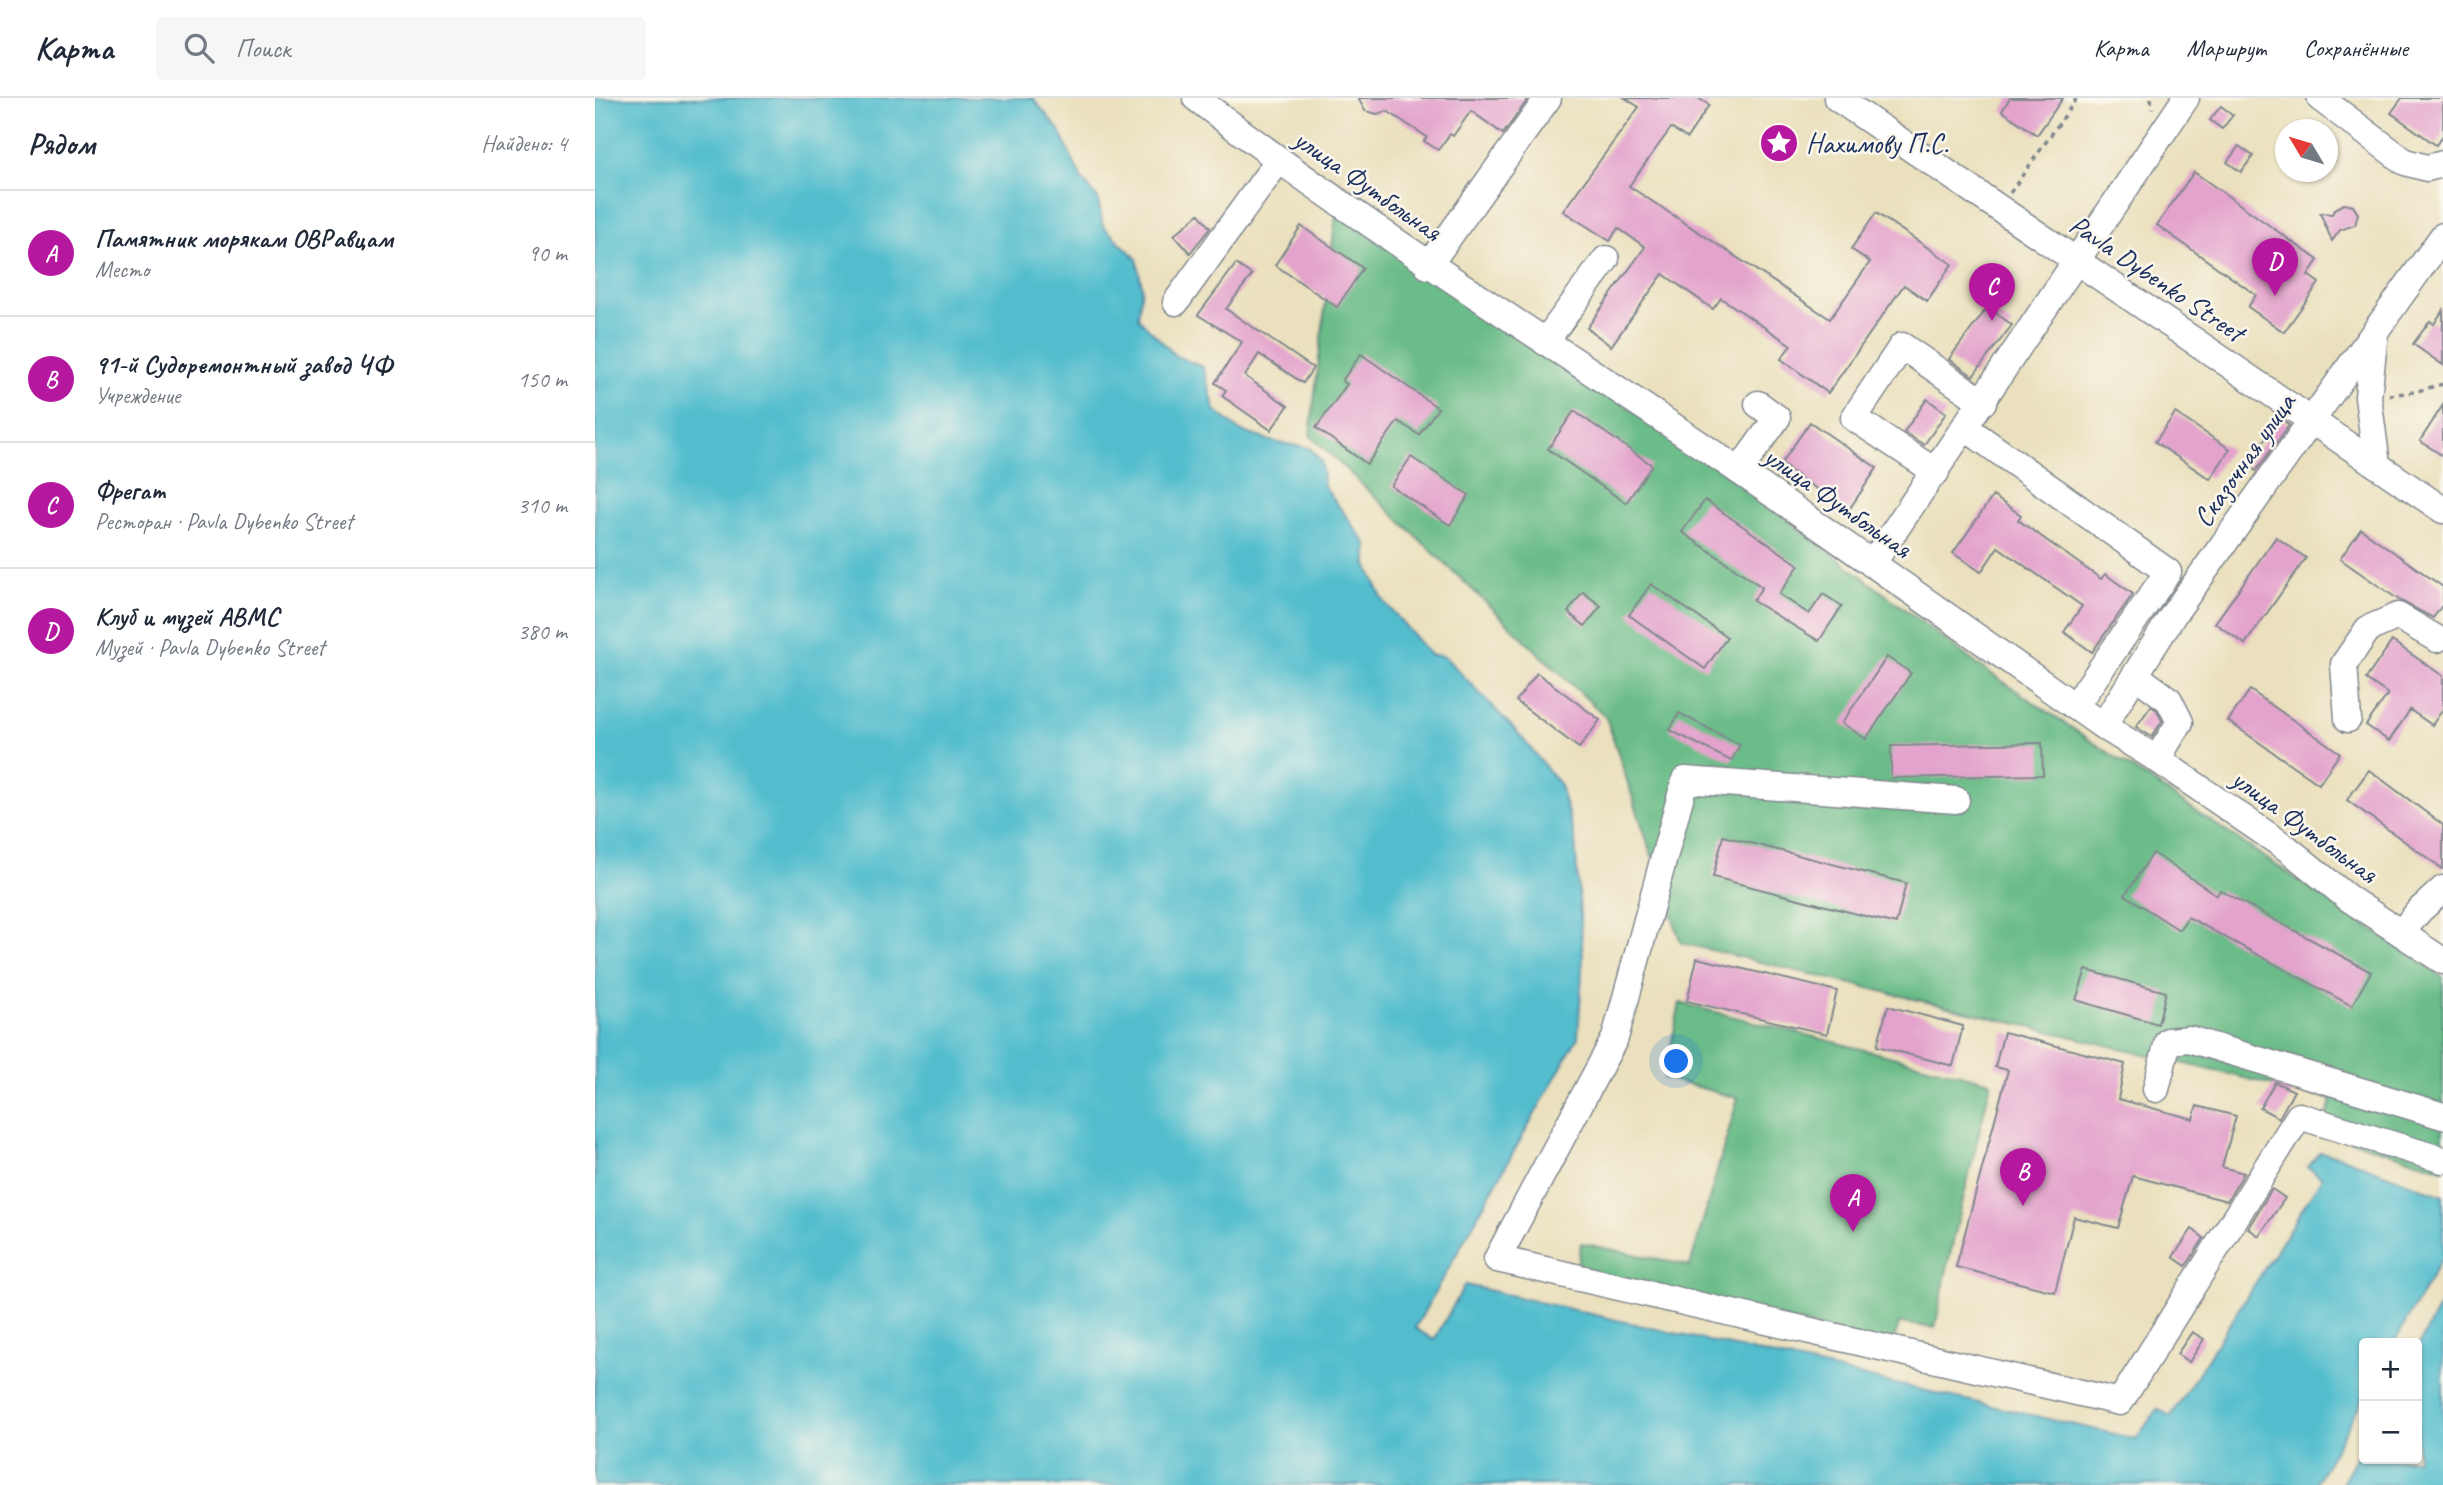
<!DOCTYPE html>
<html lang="ru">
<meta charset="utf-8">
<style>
:root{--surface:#fff;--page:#f6f6f7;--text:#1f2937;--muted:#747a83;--line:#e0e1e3;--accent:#b5179e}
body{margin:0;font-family:Caveat,sans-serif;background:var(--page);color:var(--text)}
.controls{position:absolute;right:21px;bottom:21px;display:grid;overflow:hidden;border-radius:7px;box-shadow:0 2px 5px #0004}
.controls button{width:63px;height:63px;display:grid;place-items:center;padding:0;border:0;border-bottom:2px solid var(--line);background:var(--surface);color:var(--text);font:35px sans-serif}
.compass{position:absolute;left:1680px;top:21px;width:63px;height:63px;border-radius:50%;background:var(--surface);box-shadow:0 2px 5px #0004;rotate:308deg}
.you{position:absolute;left:1082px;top:964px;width:24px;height:24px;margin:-18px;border:5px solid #fff;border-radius:50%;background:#1a73e8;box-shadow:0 0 0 10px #1a73e833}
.badge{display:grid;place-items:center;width:46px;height:46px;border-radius:50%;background:var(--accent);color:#fff;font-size:23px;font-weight:700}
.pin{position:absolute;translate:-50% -58px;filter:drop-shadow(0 2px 4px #0008)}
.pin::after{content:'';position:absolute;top:37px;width:24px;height:21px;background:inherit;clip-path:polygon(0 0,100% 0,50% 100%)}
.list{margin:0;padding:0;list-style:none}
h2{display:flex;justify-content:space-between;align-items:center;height:91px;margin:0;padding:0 28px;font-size:30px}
h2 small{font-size:23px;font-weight:400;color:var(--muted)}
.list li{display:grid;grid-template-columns:46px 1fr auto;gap:21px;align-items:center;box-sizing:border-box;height:126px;padding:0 28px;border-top:2px solid var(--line)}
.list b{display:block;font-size:26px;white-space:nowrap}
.list p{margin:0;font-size:23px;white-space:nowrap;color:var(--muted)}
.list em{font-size:23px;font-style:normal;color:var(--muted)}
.icon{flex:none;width:38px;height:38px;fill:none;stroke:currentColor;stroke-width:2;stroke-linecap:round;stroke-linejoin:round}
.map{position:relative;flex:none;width:1848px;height:1387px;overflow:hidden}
header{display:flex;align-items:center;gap:42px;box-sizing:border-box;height:98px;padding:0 35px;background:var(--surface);border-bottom:2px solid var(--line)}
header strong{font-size:33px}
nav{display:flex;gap:38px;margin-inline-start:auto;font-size:24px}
.search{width:490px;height:63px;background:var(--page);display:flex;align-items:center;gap:18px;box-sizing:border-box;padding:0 24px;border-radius:7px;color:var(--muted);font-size:26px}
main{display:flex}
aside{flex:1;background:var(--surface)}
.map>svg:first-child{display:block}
</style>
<header>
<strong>Карта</strong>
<div class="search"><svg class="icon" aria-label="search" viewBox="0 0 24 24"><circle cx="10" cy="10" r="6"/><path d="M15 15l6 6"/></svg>Поиск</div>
<nav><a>Карта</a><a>Маршрут</a><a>Сохранённые</a></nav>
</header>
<main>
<aside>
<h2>Рядом<small>Найдено: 4</small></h2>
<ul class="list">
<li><span class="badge">A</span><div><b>Памятник морякам ОВРавцам</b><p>Место</p></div><em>90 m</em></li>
<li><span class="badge">B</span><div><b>91-й Судоремонтный завод ЧФ</b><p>Учреждение</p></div><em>150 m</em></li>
<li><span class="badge">C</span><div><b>Фрегат</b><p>Ресторан · Pavla Dybenko Street</p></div><em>310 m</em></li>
<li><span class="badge">D</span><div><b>Клуб и музей АВМС</b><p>Музей · Pavla Dybenko Street</p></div><em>380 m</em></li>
</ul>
</aside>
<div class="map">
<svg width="1848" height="1387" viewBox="0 0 1848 1387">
<rect width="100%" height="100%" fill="#fbf7ec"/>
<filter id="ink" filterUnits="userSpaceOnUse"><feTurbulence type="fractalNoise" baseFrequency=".0143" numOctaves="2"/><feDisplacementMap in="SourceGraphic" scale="14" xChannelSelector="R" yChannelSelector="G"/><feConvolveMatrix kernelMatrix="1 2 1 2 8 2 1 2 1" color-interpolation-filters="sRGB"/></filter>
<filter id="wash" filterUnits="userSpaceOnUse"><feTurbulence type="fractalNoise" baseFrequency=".00686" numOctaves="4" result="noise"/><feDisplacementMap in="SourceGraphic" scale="28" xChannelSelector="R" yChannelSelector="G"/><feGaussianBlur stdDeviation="1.57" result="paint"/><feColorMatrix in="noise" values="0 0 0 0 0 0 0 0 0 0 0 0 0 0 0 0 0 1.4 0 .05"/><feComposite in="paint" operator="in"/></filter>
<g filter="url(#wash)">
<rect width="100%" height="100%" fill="#eae0bd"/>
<g fill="#6bbc88" stroke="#437673" stroke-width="2">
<polygon points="741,116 1119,366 1383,567 1848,879 1848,1071 1726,1033 1737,1001 1086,845 1011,619 715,337"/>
<polygon points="1085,905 1396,984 1354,1161 1340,1230 1305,1225 1296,1247 982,1170 986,1145 1095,1168 1143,1000 1069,980"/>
</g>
<g fill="#52bdcd" stroke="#367696" stroke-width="2">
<polygon points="0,0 438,0 464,32 486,80 503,101 508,128 542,161 547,189 543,220 581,258 608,269 620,312 645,333 679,344 715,350 726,363 729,388 772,447 772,467 788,502 835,557 849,558 923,635 965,687 980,742 988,859 983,939 820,1230 839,1242 870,1187 1541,1341 1562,1311 1576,1318 1727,1080 1713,1069 1725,1054 1744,1058 1848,1098 1848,1158 1799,1245 1769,1245 1769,1299 1720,1387 0,1387"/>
<polygon points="1848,1202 1848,1387 1746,1387 1769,1345 1769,1361 1822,1361 1822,1250"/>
</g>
<g id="blocks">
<g fill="#e3a3cc">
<polygon points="763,0 934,0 908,36 876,13 858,38 855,36 843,52 829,43 832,39 792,13 782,16 770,13"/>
<polygon points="1030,0 1103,0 1114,7 1092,40 1076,30 1034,88 1235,221 1275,164 1256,151 1281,115 1357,166 1332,203 1309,187 1233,295 1186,261 1196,247 1126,200 1118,211 1068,176 1016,248 992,230 1050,149 1023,130 1015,143 968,113 1044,9"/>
<polygon points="1415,0 1468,0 1442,37 1407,13"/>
<polygon points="1807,0 1848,0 1848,37 1841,47 1796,15"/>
<polygon points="1626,8 1638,17 1627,31 1615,22"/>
<polygon points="1644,48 1658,58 1646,74 1632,64"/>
<polygon points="1599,74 1723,162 1713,177 1724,185 1689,234 1653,209 1661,197 1562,127"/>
<polygon points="1749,106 1758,108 1763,116 1760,127 1745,132 1737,143 1725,115 1737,116 1740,111"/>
<polygon points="604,116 615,130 595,155 579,137"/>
<polygon points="706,128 768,170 742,209 680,167"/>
<polygon points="641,166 657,177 631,211 718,270 708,285 664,256 650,278 693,308 676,332 627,298 631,292 620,285 647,244 603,217"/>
<polygon points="1393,209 1417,227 1378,278 1354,261"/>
<polygon points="1848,212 1848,267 1818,246 1835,223 1839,226"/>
<polygon points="766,256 843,310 824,337 803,323 772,366 721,330 752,286 747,283"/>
<polygon points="1332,301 1351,315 1329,347 1309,334"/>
<polygon points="1848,307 1848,358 1825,343"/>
<polygon points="979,313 1057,367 1031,405 953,351"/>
<polygon points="1580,315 1635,351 1615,381 1560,344"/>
<polygon points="1685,320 1694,327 1661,373 1652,367"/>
<polygon points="1215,324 1282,370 1253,413 1186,366"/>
<polygon points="816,359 874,397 855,427 796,388"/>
<polygon points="1398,398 1426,417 1423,422 1506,481 1510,476 1538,496 1497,554 1469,534 1487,508 1403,449 1386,474 1358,455"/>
<polygon points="1110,402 1204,467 1184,496 1214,516 1228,496 1247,508 1224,543 1158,503 1167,489 1087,434"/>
<polygon points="1766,431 1848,489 1848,506 1838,520 1804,502 1745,461"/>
<polygon points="1681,439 1711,460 1650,546 1620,525"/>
<polygon points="1056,486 1132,539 1110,571 1034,517"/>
<polygon points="988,494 1006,508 990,528 973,514"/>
<polygon points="1797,543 1848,578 1848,611 1837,627 1815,612 1794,643 1771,627 1793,596 1771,581"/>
<polygon points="1292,559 1316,575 1271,641 1247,625"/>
<polygon points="942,575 1005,622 984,650 921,603"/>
<polygon points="1655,592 1745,655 1724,686 1633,623"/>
<polygon points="1556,608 1562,612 1567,623 1557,639 1541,629"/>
<polygon points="1084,615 1145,647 1136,663 1075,632"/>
<polygon points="1447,645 1448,677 1296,680 1296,648"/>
<polygon points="1774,672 1848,727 1848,771 1752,702"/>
<polygon points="1128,738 1311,785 1301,826 1118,779"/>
<polygon points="1558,755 1622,797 1625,792 1776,874 1757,908 1593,819 1584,832 1530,797"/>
<polygon points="1102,860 1242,893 1232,936 1092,903"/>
<polygon points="1491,872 1571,894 1563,926 1481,902"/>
<polygon points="1293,908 1368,928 1358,968 1282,948"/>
<polygon points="1409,934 1530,966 1523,1001 1598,1021 1602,1008 1641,1018 1627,1069 1649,1075 1632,1103 1538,1078 1523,1130 1479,1119 1460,1194 1361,1169 1413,972 1400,969"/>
<polygon points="1680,984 1699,993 1684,1020 1665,1010"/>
<polygon points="1677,1091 1690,1100 1664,1138 1653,1130"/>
<polygon points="1597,1131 1609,1140 1591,1168 1578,1159"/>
<polygon points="1597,1234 1609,1241 1594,1264 1582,1256"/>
</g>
</g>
</g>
<g filter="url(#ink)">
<use href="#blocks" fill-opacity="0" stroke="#82888e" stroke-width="2"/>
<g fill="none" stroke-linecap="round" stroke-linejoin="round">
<defs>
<g id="minor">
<path d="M 601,0 C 768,128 947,239 1122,358 C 1252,446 1379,538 1508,628 L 1562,661 L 1693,751 L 1753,800 L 1848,863"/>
<polyline points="1242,0 1848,412"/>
<polyline points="1725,0 1810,64 1832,70 1848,66"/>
<polyline points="833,168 953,0"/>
<polyline points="581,204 683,63"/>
<polyline points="1780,234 1773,299 1782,367"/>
<polyline points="950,244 1011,161"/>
<polyline points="1371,330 1573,474 1480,608"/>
<polyline points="1144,373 1182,320 1163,306"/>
<polyline points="1341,374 1259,320 1307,248 1388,304"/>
<polyline points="1277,466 1591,0"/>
<polyline points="1540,577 1574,602 1585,624 1562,661"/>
<polyline points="1753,621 1749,566 1773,531 1803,518 1842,541"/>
<polyline points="1508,628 1578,517 1848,138"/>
<polyline points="1361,702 1090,682 1020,940 902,1161 1525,1304 1704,1018 1848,1062"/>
<polyline points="1806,835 1824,813 1848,791"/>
<polyline points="1561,991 1573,943 1594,941 1848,1018"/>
</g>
</defs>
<use href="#minor" stroke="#82888e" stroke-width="29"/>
<g stroke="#82888e" stroke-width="3.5" stroke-dasharray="5 5" stroke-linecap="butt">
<polyline points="1556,0 1557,11"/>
<polyline points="1415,95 1482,0"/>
<polyline points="1794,297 1819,294 1848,286"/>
</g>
<use href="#minor" stroke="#fff" stroke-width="26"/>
</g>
</g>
<defs>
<symbol id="sight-disc" viewBox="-11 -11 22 22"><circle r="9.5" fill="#b5179e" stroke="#fbf7ec"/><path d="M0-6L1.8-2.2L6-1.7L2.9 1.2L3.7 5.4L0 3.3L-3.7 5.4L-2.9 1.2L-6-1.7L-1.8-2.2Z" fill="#fff"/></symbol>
</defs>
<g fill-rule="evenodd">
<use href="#sight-disc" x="1162" y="23" width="44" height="44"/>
</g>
<g text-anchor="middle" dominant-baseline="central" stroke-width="5" stroke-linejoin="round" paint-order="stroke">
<g font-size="28" fill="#1b2f5e" stroke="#fbf7ec" text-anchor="start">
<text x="1211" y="45">Нахимову П.С.</text>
</g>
<g font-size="28" fill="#1b2f5e" stroke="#fbf7ec">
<text transform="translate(773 87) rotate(35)">улица Футбольная</text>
<text transform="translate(1562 180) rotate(34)">Pavla Dybenko Street</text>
<text transform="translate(1649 362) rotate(-55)">Сказочная улица</text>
<text transform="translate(1243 404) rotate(35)">улица Футбольная</text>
<text transform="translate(1710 728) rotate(36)">улица Футбольная</text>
</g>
</g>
</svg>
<div class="controls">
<button>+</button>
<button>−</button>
</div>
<svg class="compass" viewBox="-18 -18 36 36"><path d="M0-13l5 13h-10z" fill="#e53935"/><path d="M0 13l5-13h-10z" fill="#747a83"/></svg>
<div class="you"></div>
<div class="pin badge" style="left:1258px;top:1134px">A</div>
<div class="pin badge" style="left:1428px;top:1108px">B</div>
<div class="pin badge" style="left:1397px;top:223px">C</div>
<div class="pin badge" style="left:1680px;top:198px">D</div>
</div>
</main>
